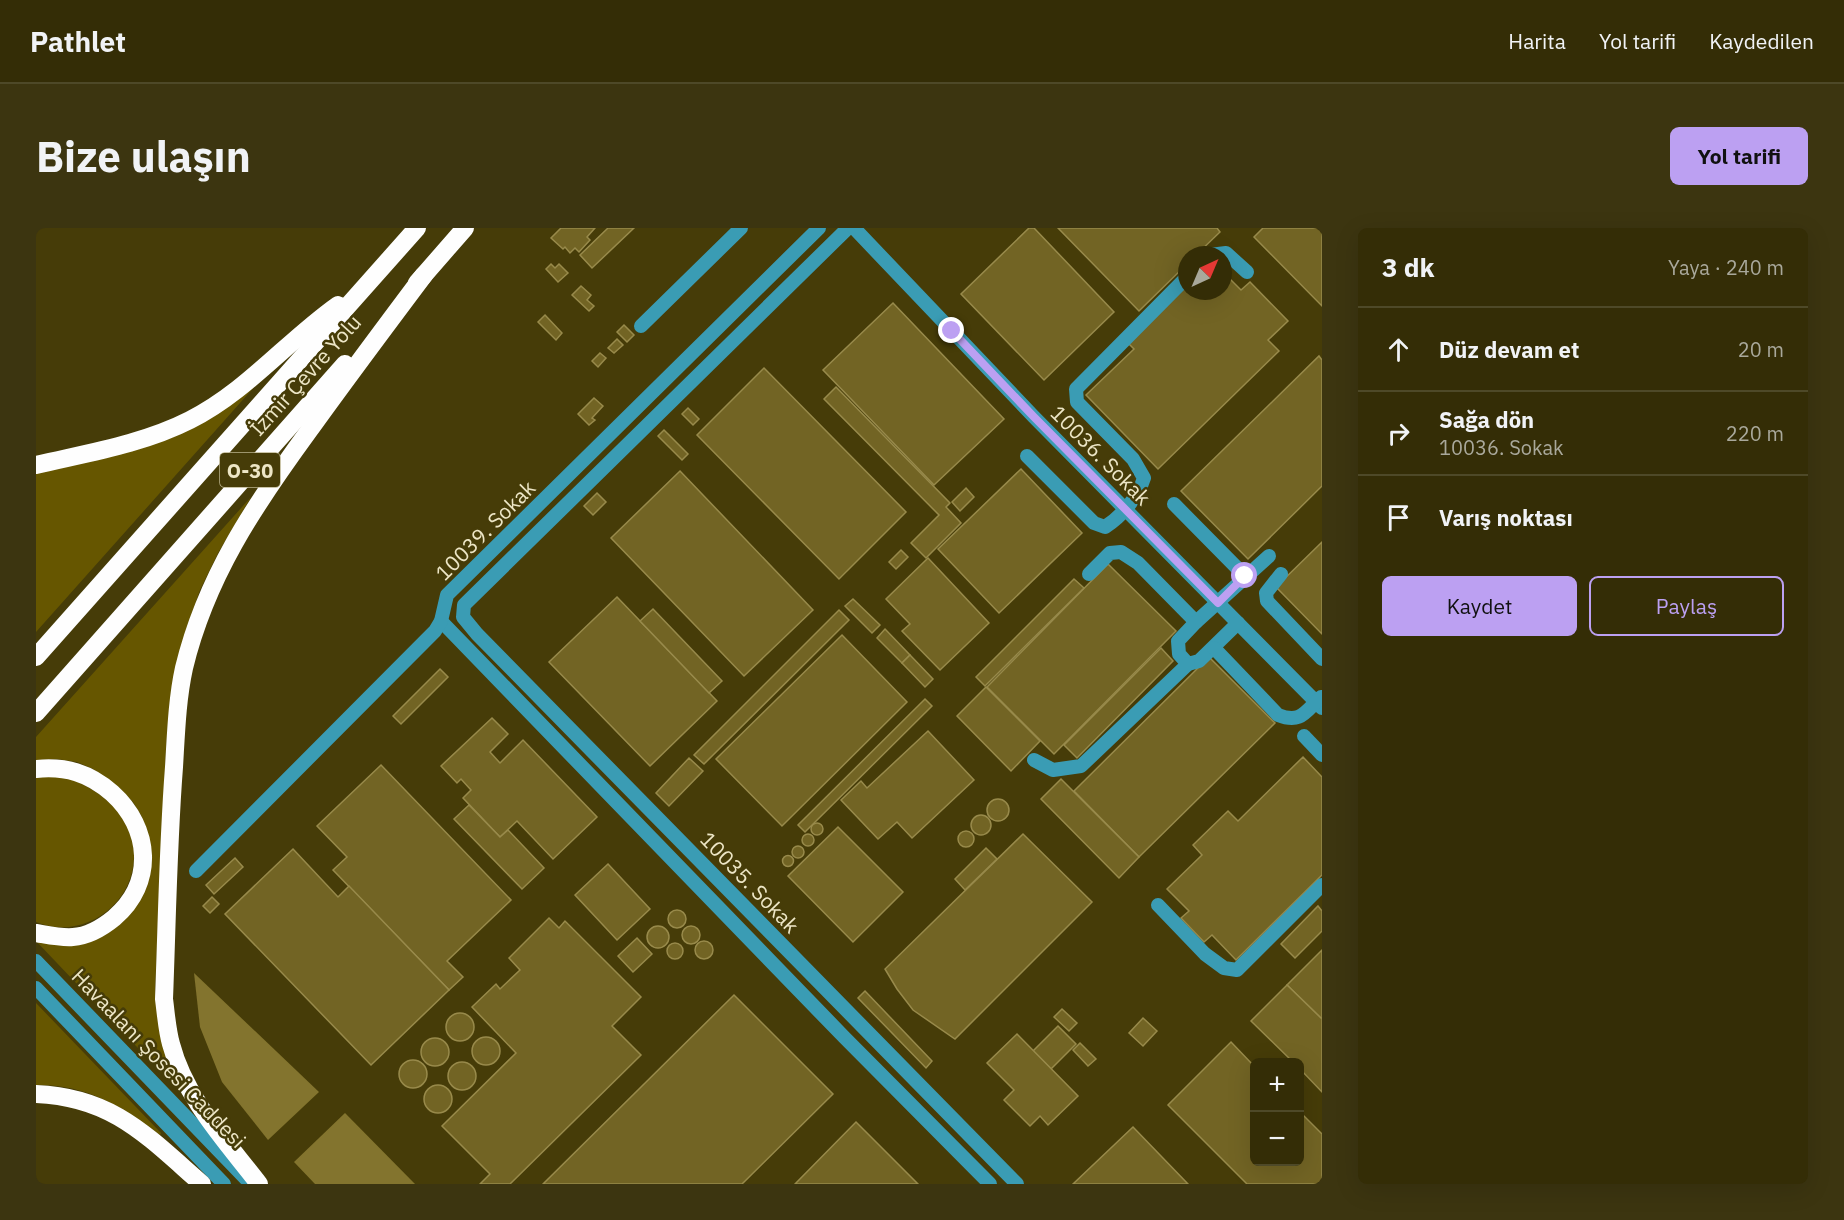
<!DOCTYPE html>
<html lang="tr">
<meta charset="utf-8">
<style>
:root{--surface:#342d06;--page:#3c3510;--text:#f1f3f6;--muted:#a9a89b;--line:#4e4928;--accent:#bca0f2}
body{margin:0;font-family:"IBM Plex Sans",sans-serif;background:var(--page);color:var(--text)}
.controls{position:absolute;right:18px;bottom:18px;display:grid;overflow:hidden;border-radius:9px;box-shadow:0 6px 24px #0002}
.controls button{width:54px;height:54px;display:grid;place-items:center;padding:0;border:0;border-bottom:2px solid var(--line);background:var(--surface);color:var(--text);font:30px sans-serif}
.compass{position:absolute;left:1142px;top:18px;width:54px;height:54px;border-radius:50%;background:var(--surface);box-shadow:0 6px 24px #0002;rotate:44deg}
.stop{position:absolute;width:18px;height:18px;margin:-14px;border:4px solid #bca0f2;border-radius:50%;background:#fff}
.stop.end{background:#bca0f2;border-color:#fff;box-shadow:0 2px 6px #0008}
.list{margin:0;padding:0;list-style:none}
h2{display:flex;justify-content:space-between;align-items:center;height:78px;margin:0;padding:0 24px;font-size:26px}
h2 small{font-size:20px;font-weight:400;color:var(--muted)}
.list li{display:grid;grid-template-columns:39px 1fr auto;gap:18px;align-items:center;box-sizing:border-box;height:84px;padding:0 24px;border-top:2px solid var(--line)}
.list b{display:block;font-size:22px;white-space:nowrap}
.list p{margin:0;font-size:20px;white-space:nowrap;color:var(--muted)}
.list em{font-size:20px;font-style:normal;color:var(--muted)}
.actions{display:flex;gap:12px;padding:18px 24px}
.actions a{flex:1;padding:14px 0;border:2px solid var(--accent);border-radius:9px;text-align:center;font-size:21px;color:var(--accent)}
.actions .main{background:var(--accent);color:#111}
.icon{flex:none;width:33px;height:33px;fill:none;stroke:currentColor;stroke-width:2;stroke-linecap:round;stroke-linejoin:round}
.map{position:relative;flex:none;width:1286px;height:956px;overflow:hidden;border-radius:9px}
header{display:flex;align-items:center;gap:36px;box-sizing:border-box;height:84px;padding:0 30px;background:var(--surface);border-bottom:2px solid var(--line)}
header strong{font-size:28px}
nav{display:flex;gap:33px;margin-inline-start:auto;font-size:21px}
.intro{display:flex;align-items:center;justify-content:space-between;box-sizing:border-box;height:144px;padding:0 36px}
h1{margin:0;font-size:42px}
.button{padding:15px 27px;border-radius:9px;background:var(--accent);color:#111;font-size:21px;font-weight:700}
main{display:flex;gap:36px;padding:0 36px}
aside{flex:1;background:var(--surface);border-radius:9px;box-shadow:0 6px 24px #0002}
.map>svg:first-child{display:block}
</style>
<header>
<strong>Pathlet</strong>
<nav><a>Harita</a><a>Yol tarifi</a><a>Kaydedilen</a></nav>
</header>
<div class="intro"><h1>Bize ulaşın</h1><a class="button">Yol tarifi</a></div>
<main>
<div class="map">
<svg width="1286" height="956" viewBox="0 0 1286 956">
<rect width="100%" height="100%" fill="#463c08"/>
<g fill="#665600">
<polygon points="221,156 0,404 0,243 82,224"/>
<polygon points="215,269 182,325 164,362 151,399 135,463 130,519 119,762 129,824 141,861 0,713 24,715 102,676 111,658 115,634 112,607 106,589 97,574 84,561 57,541 41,534 21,531 0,532 0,509"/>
<path d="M 27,548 C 55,558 84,576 95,606 C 98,612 98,622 98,629 C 97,678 46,713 0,694 L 0,549 Z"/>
<path d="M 0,775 L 125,905 L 124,907 C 85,878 50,856 0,857 Z"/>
</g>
<g fill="#83742e">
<polygon points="158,745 283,864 232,912 186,854 164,799"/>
<polygon points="309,885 379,956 279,956 258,934"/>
</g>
<g fill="#726424" stroke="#988a4b" stroke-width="1.5">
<polygon points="525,0 559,0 551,9 554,12 543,24 539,20 534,25 529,19 527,21 515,10"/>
<polygon points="572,0 598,0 556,40 544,27"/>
<polygon points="993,0 998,0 1078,84 1008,152 925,66"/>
<polygon points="1022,0 1181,0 1184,4 1160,27 1151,27 1151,36 1103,83"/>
<polygon points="1227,0 1286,0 1286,78 1218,9"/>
<polygon points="515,36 519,40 523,36 532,45 522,54 510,41"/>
<polygon points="1187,44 1205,62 1214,54 1252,93 1232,112 1243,123 1122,241 1050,167 1098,121 1092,115 1151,57 1151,63 1187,63"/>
<polygon points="545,58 555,67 551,72 558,78 553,83 536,67"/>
<polygon points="857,75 968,191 898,257 787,142"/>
<polygon points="509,87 526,105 520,112 502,94"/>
<polygon points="588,97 598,107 591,114 581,104"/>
<polygon points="581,111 587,117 578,125 572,120"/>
<polygon points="564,125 570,130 562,139 556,133"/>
<polygon points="1283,128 1286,132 1286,258 1212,331 1145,263"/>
<polygon points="728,140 870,284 803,351 661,207"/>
<polygon points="800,159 914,275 910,279 925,295 890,330 875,315 903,287 788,171"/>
<polygon points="558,170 567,178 556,190 559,192 553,197 542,186"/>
<polygon points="652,180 663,191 657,197 646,186"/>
<polygon points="628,202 652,226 646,232 622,208"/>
<polygon points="985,241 1046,305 963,385 902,321"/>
<polygon points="644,243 777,382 708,448 575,310"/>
<polygon points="930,260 938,269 924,283 916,274"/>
<polygon points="561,265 570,274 557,287 548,278"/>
<polygon points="1286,314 1286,406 1240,359"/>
<polygon points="865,322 872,329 860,341 853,334"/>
<polygon points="892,330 953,395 904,442 866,403 874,396 850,371"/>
<polygon points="1072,336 1140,403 1018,526 951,459"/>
<polygon points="1038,351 1048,360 949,458 940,449"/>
<polygon points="581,369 681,473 614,538 513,434"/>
<polygon points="817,371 844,397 836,405 809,378"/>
<polygon points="617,381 686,453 673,465 604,393"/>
<polygon points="803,382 813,392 668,536 658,527"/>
<polygon points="849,401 874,427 866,435 841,410"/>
<polygon points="806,407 871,474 746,598 680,531"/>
<polygon points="1125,420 1137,433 1041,530 1028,517"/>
<polygon points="874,427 897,451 889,459 866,435"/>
<polygon points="1173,429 1239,495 1103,629 1038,563"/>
<polygon points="404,441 412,449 365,496 357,488"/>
<polygon points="950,459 1004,513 975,543 921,488"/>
<polygon points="889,471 896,478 769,604 762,597"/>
<polygon points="456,490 472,506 454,524 464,535 487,512 561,589 517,631 481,593 464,609 427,570 435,562 425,551 421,555 405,538"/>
<polygon points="892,503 938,552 876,610 861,594 842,611 805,572 825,553 831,560"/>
<polygon points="1267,529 1286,549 1286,647 1200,732 1176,707 1168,714 1145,690 1153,683 1131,661 1166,627 1157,617 1192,583 1202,593"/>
<polygon points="653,530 667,543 633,578 620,565"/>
<polygon points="345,537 475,672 411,733 427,749 413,762 297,642 311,629 281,598"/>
<polygon points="1025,551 1103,629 1083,650 1005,571"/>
<circle cx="962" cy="582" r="11"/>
<polygon points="433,577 464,609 472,602 508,640 486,661 418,591"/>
<circle cx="945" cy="597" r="10"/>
<circle cx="781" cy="601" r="6"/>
<polygon points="802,599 867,664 817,714 752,648"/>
<circle cx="930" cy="611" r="8"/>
<polygon points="987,606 1056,674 919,811 877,782 861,761 849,741"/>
<circle cx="772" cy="612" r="6"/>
<circle cx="762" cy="624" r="6"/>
<polygon points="950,620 961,631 929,662 919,651"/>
<polygon points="257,621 302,669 313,658 413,762 335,837 189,686"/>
<circle cx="752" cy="633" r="5.5"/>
<polygon points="199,630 207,639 178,666 170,657"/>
<polygon points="572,636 614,681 581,712 539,667"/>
<polygon points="176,669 183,676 174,685 167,678"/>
<polygon points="1282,678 1286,683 1286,703 1259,730 1245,716"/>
<circle cx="641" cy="691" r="9"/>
<polygon points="513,690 523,700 529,693 605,769 576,798 605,827 474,956 444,956 454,946 406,898 480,825 436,779 460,756 464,761 484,742 473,730"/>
<circle cx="622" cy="709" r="11"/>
<circle cx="655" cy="707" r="9"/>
<polygon points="601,710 616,726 597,744 582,728"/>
<circle cx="668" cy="722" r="9"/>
<circle cx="639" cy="723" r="8"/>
<polygon points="1286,722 1286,791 1251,757"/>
<polygon points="1251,757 1286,791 1286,864 1264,841 1264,834 1257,834 1215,793"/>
<polygon points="829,763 896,833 890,840 822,770"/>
<polygon points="698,767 797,866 706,956 507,956"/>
<polygon points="1026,781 1041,795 1033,803 1018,789"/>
<circle cx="424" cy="799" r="14"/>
<polygon points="1107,790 1121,803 1107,818 1093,805"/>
<polygon points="1022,798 1040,816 1015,841 997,823"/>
<polygon points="981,806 1042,868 1012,897 1004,888 994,898 968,872 978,862 951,835"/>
<circle cx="450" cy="823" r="14"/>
<circle cx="399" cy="824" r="14"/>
<polygon points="1195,814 1218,838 1218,934 1264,934 1264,884 1286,906 1286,956 1211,956 1132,877"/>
<polygon points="1044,815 1060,831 1052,838 1037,822"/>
<circle cx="377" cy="846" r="14"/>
<circle cx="426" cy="848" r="14"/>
<circle cx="402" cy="871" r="14"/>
<polygon points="820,894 882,956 759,956"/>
<polygon points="1097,899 1152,956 1037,956"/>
</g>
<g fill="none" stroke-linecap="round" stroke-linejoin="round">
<g stroke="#3a9cb4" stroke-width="14">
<polyline points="812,0 428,377 427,389 441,406 981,956"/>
<polyline points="818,0 998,189 1286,480"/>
<polyline points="1174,27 1190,25 1211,44"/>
<polyline points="605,98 705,0"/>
<path d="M 991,228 L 1058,295 L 1069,299 C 1086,288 1102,269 1108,250 L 1097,231 L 1041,174 L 1040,161 L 1151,49"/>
<polyline points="1138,276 1209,348"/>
<polyline points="1053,346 1074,325 1085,324 1102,335 1160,394 1233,328"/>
<polyline points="1245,346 1230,365 1231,373 1286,431"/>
<polyline points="405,393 808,809 954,956"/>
<polyline points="1160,394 1142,413 1143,426 1152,436 1163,433 1202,395"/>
<path d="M 1178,420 L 1242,487 C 1265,496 1269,484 1285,469"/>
<polyline points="1268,508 1286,527"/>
<polyline points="998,532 1017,542 1045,538 1152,436"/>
<polyline points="160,643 399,403 405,393 411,367 783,0"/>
<polyline points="1122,677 1169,726 1188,740 1201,742 1286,657"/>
<polyline points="0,733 209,950"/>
<polyline points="0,760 188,956"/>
</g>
<g stroke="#fefefe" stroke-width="18">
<polyline points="381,55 429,0"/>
<path d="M 0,237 C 51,225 107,216 154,192 C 210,164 251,113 302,77"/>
<polyline points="0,429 381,0"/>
<polyline points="0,485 309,136"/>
<path d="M 0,541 C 30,538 53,545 76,565 C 115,600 119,655 78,690 C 67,699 52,708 37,709 C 25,710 12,707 0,705"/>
<path d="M 0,866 C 77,869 112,909 166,956"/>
<path d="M 223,956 C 190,913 149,870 135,816 C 131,802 130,786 128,771 C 131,694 132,616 138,539 C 140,506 141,472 148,440 C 170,349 218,278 272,204 C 310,151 349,99 388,47"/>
</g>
</g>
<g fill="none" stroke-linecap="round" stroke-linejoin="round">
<polyline stroke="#bca0f2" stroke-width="8" points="916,103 998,189 1182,375 1209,348"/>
</g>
<g text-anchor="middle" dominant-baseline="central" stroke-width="5" stroke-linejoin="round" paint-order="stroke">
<rect fill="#463c08" stroke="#bbb38d" stroke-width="1.5" x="184" y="225" width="60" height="34" rx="4.5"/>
<g font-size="20" font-weight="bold" fill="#ede6c6">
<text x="214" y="242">O-30</text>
</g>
<g font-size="21" fill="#ede6c6" stroke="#463c08">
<text transform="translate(269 147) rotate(-48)">İzmir Çevre Yolu</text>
<text transform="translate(1065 227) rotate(45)">10036. Sokak</text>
<text transform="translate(449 302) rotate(-45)">10039. Sokak</text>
<text transform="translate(714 654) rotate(46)">10035. Sokak</text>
<text transform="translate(123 830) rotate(46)">Havaalanı Şosesi Caddesi</text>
</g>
</g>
</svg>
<div class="controls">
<button>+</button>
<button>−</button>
</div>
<svg class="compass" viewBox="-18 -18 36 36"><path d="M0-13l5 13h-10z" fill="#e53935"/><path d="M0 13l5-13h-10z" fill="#a9a89b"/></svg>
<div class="stop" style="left:1209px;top:348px"></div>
<div class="stop end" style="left:916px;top:103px"></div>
</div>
<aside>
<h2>3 dk<small>Yaya · 240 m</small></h2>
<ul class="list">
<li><svg class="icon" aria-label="ahead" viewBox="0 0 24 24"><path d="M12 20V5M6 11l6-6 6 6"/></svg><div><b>Düz devam et</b></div><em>20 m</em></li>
<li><svg class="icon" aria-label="right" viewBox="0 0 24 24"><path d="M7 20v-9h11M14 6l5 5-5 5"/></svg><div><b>Sağa dön</b><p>10036. Sokak</p></div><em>220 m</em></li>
<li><svg class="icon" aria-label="arrive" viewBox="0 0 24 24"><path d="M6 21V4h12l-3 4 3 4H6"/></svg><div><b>Varış noktası</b></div></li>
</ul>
<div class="actions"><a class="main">Kaydet</a><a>Paylaş</a></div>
</aside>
</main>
